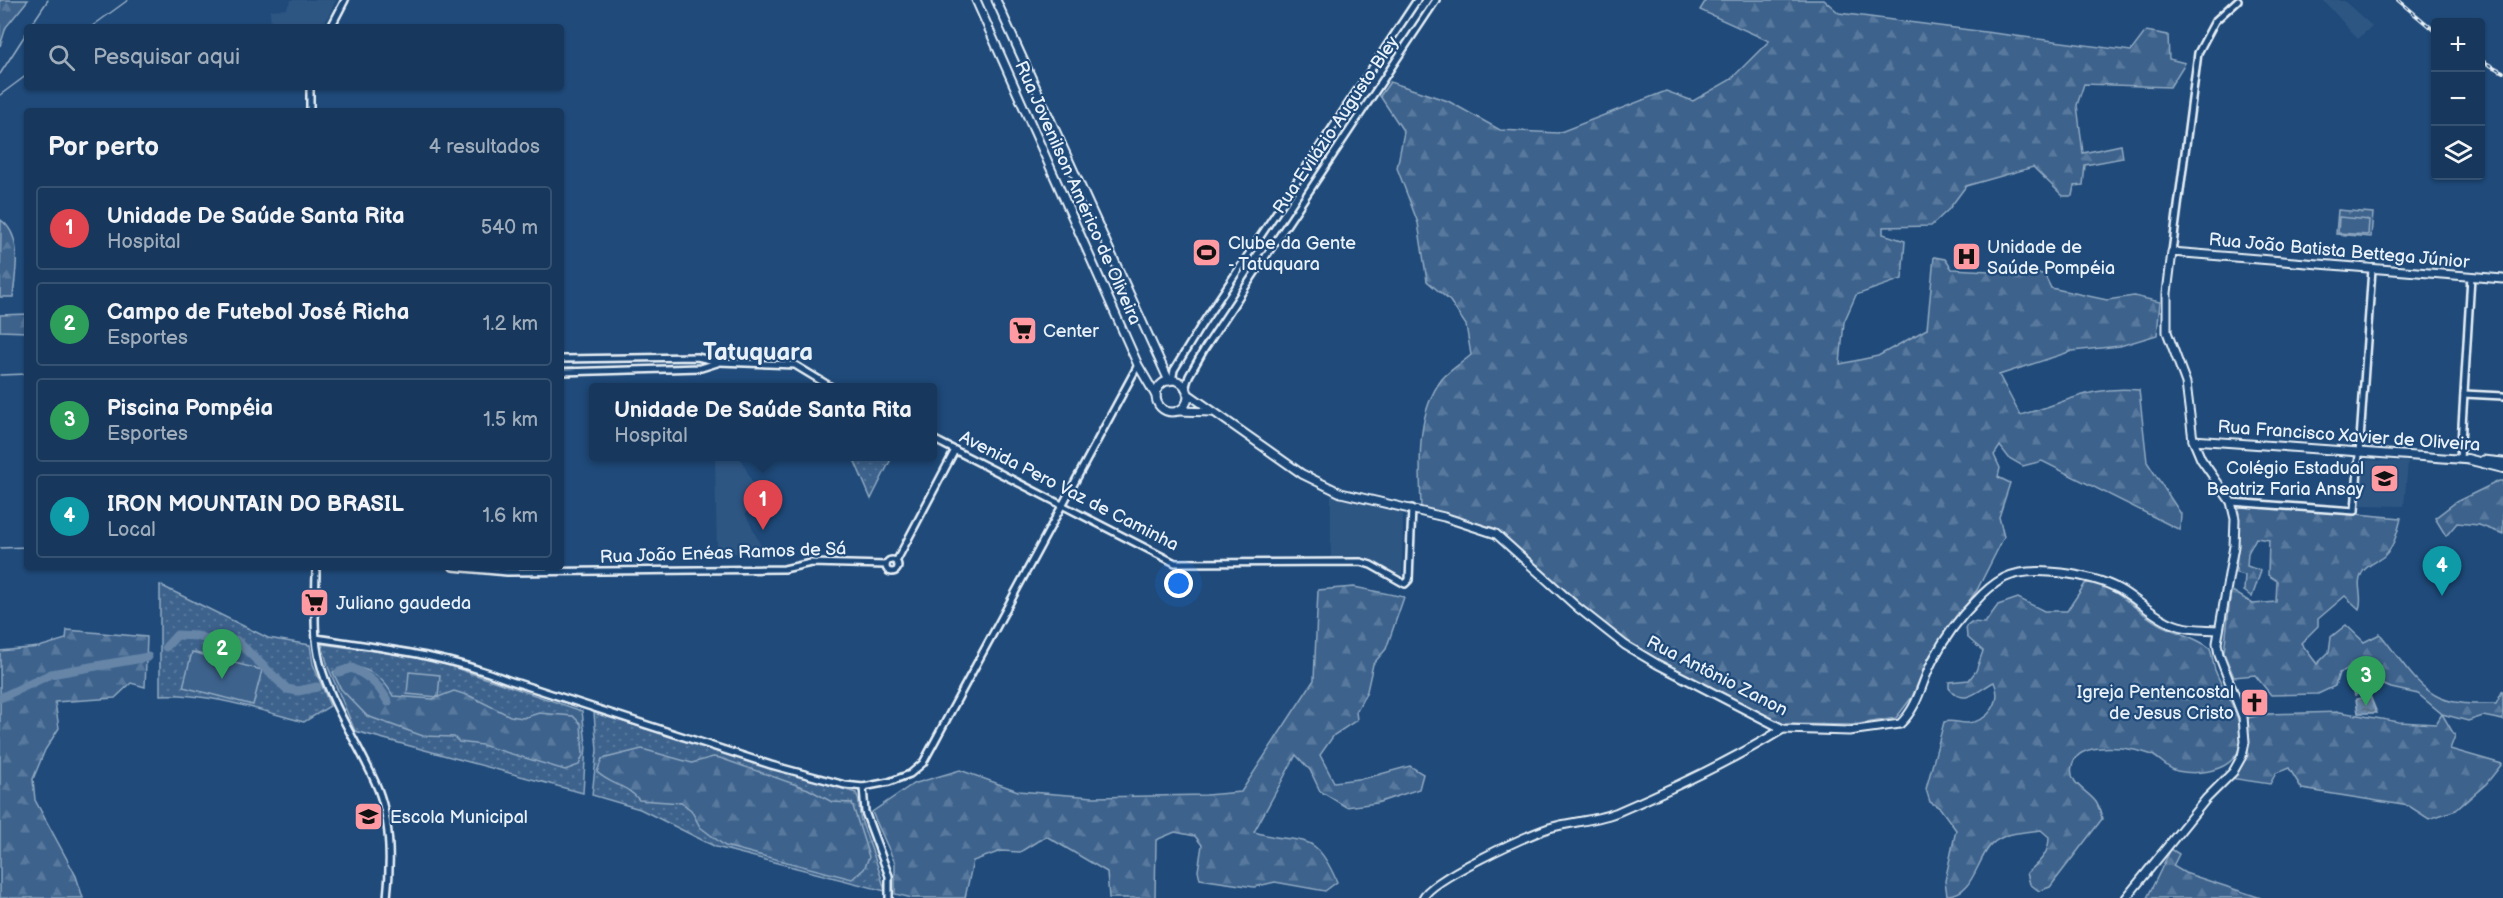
<!DOCTYPE html>
<html lang="pt">
<meta charset="utf-8">
<style>
:root{--surface:#17385c;--page:#244365;--text:#f1f3f6;--muted:#9eacbb;--line:#365272;--accent:#e69b98}
body{margin:0;font-family:"Balsamiq Sans",sans-serif;background:var(--page);color:var(--text)}
.controls{position:absolute;right:18px;top:18px;display:grid;overflow:hidden;border-radius:6px;box-shadow:0 2px 4px #0004}
.controls button{width:54px;height:54px;display:grid;place-items:center;padding:0;border:0;border-bottom:2px solid var(--line);background:var(--surface);color:var(--text);font:30px sans-serif}
.you{position:absolute;left:1179px;top:584px;width:21px;height:21px;margin:-15px;border:4px solid #fff;border-radius:50%;background:#1a73e8;box-shadow:0 0 0 9px #1a73e833}
.badge{display:grid;place-items:center;width:39px;height:39px;border-radius:50%;background:var(--accent);color:#fff;font-size:20px;font-weight:700}
.pin{position:absolute;translate:-50% -50px;filter:drop-shadow(0 2px 3px #0008)}
.pin::after{content:'';position:absolute;top:32px;width:21px;height:18px;background:inherit;clip-path:polygon(0 0,100% 0,50% 100%)}
.popup{position:absolute;left:589px;top:383px;width:348px;height:78px;box-sizing:border-box;display:grid;place-content:center;border-radius:6px;background:var(--surface);filter:drop-shadow(0 2px 4px #0005);font-size:20px;white-space:nowrap;color:var(--muted)}
.popup b{font-size:22px;color:var(--text)}
.popup::after{content:'';position:absolute;left:50%;top:100%;margin-left:-12px;border:12px solid transparent;border-top-color:var(--surface)}
.list{margin:0;padding:0;list-style:none}
h2{display:flex;justify-content:space-between;align-items:center;height:78px;margin:0;padding:0 24px;font-size:26px}
h2 small{font-size:20px;font-weight:400;color:var(--muted)}
.list li{display:grid;grid-template-columns:39px 1fr auto;gap:18px;align-items:center;box-sizing:border-box;height:84px;margin:0 12px 12px;padding:0 12px;border:2px solid var(--line);border-radius:6px}
.list b{display:block;font-size:22px;white-space:nowrap}
.list p{margin:0;font-size:20px;white-space:nowrap;color:var(--muted)}
.list em{font-size:20px;font-style:normal;color:var(--muted)}
.icon{flex:none;width:33px;height:33px;fill:none;stroke:currentColor;stroke-width:2;stroke-linecap:round;stroke-linejoin:round}
.map{position:relative;flex:none;width:2503px;height:898px;overflow:hidden}
.search{position:absolute;background:var(--surface);box-shadow:0 2px 4px #0004;left:24px;top:24px;width:540px;height:66px;display:flex;align-items:center;gap:15px;box-sizing:border-box;padding:0 21px;border-radius:6px;color:var(--muted);font-size:22px}
.panel{position:absolute;background:var(--surface);box-shadow:0 2px 4px #0004;left:24px;top:108px;width:540px;height:462px;border-radius:6px}
.map>svg:first-child{display:block}
</style>
<div class="map">
<svg width="2503" height="898" viewBox="0 0 2503 898">
<defs>
<pattern id="grass-dots" width="8" height="8" patternUnits="userSpaceOnUse" patternTransform="scale(1.5)"><rect width="8" height="8" fill="#3c628c"/><path d="M2 2h.1M6 6h.1" fill="none" stroke="#58799d" stroke-width="1.8" stroke-linecap="round"/></pattern>
<pattern id="forest-firs" width="22" height="20" patternUnits="userSpaceOnUse" patternTransform="scale(1.5)"><rect width="22" height="20" fill="#3c628c"/><path d="M5 1l3.5 6h-7zM16 11l3.5 6h-7z" fill="#58799d"/></pattern>
<pattern id="water-ripples" width="26" height="14" patternUnits="userSpaceOnUse" patternTransform="scale(1.5)"><rect width="26" height="14" fill="#6685a7"/><path d="M2 4q2-2 4 0t4 0M15 11q2-2 4 0t4 0" fill="none" stroke="#596d82"/></pattern>
</defs>
<rect width="100%" height="100%" fill="#1f4a7a"/>
<filter id="ink" filterUnits="userSpaceOnUse"><feTurbulence type="fractalNoise" baseFrequency=".0167" numOctaves="2"/><feDisplacementMap in="SourceGraphic" scale="12" xChannelSelector="R" yChannelSelector="G"/><feConvolveMatrix kernelMatrix="1 2 1 2 8 2 1 2 1" color-interpolation-filters="sRGB"/></filter>
<g filter="url(#ink)">
<g fill="#2e5683">
<polygon points="291,0 336,0 323,27 271,27 270,10 286,9"/>
<polygon points="2323,0 2343,0 2372,26 2358,39"/>
<polygon points="715,457 740,457 763,504 745,513 764,552 717,554"/>
<polygon points="2364,460 2408,462 2404,506 2361,505"/>
<polygon points="1331,493 1360,503 1403,512 1402,578 1364,557 1331,557"/>
</g>
<g fill="url(#grass-dots)" stroke="#92aac2" stroke-width="1.5">
<polygon points="2338,210 2373,213 2371,237 2336,234"/>
<polygon points="853,457 892,457 871,499"/>
<path d="M 160,585 L 268,638 L 310,645 L 313,664 L 330,706 L 304,722 C 256,709 209,693 160,695 Z"/>
<polygon points="322,644 426,658 582,711 586,744 583,793 355,731 328,667"/>
<path d="M 594,713 L 856,793 C 861,802 858,811 861,820 C 869,844 879,866 885,891 L 716,847 L 640,809 L 592,795 L 597,750 Z"/>
</g>
<g fill="url(#forest-firs)" stroke="#92aac2" stroke-width="1.5">
<polygon points="0,0 28,0 6,27 0,46"/>
<path d="M 1706,0 L 1824,0 L 1839,13 L 2131,51 L 2146,31 L 2168,35 L 2169,59 L 2185,63 L 2170,87 L 2084,84 L 2077,105 L 2083,153 L 2121,145 L 2123,158 L 2085,165 L 2083,185 L 2074,186 L 2072,196 L 2063,196 L 2033,167 L 1966,186 L 1949,209 L 1931,226 L 1883,227 L 1883,234 L 1905,241 L 1902,279 L 1856,295 L 1844,322 L 1840,364 L 1878,356 L 1927,329 L 1934,257 L 1945,259 L 1952,269 L 2044,274 L 2051,288 L 2107,300 L 2134,296 L 2160,302 L 2157,335 L 2120,346 L 2072,351 L 1999,375 L 2020,415 C 2064,404 2090,385 2139,390 L 2147,462 L 2181,514 L 2180,530 L 2042,461 L 2023,466 L 2009,458 L 2000,446 L 1994,455 L 2000,468 L 1998,477 L 2010,483 L 1999,517 L 2004,537 L 1977,590 L 1930,655 L 1912,697 L 1896,718 L 1853,725 L 1782,724 L 1636,650 L 1580,606 L 1494,528 L 1421,508 C 1420,467 1415,414 1442,379 C 1450,370 1462,363 1471,355 L 1466,325 L 1450,301 L 1427,281 L 1418,223 L 1397,168 L 1404,132 L 1380,96 L 1390,82 L 1448,101 L 1500,130 L 1558,133 L 1666,91 L 1693,101 L 1730,80 L 1769,41 L 1700,10 Z"/>
<path d="M 1,220 C 24,237 15,272 13,297 L 0,297 Z"/>
<polygon points="27,314 27,332 0,331 0,315"/>
<polygon points="2499,481 2503,481 2503,534 2479,525 2457,523 2446,536 2435,518 2456,502"/>
<path d="M 2252,505 L 2401,518 C 2398,531 2394,547 2384,556 C 2377,562 2366,565 2362,573 C 2355,586 2364,596 2359,609 L 2345,596 L 2318,619 L 2318,626 L 2301,643 L 2317,664 L 2329,652 L 2331,637 L 2346,625 L 2364,642 L 2380,634 C 2397,654 2416,688 2441,698 C 2458,705 2478,704 2496,704 L 2503,690 L 2503,720 L 2483,716 L 2468,721 L 2442,714 L 2455,736 L 2450,749 L 2502,764 L 2486,784 L 2456,810 L 2429,819 L 2409,806 L 2302,789 L 2289,768 L 2276,773 L 2270,784 L 2230,778 L 2248,756 L 2248,718 L 2265,714 L 2340,712 L 2399,722 L 2436,724 L 2442,714 L 2418,694 L 2391,688 L 2377,682 L 2359,666 L 2339,673 L 2335,686 L 2318,694 L 2271,695 L 2255,675 L 2234,677 L 2224,653 L 2231,590 L 2253,604 L 2276,602 L 2277,581 L 2268,575 L 2269,540 L 2256,538 L 2248,553 L 2247,566 L 2261,571 L 2252,597 L 2244,591 L 2245,575 L 2236,573 L 2239,507 Z"/>
<path d="M 2091,582 C 2119,589 2134,610 2159,624 C 2176,633 2194,636 2210,648 C 2212,655 2213,663 2215,670 C 2223,691 2237,707 2240,729 C 2247,767 2207,777 2177,771 C 2168,769 2162,761 2154,756 C 2136,747 2077,739 2072,766 C 2068,784 2087,790 2096,802 C 2099,807 2101,813 2102,819 L 2050,887 L 2039,891 L 2030,884 L 2027,873 C 2039,862 2049,855 2049,837 L 2041,830 C 2027,832 2011,832 1999,839 C 1976,850 1977,896 1947,895 L 1945,881 L 1956,830 L 1940,808 L 1930,802 L 1926,789 L 1944,722 C 1952,719 1960,724 1968,723 C 1989,721 2003,701 1994,682 C 1978,690 1964,708 1949,688 L 1949,682 L 1969,680 L 1976,671 L 1983,651 L 1967,637 L 1966,626 L 1971,622 L 1985,623 L 1998,605 L 2018,598 L 2044,611 L 2067,611 L 2085,584 Z"/>
<path d="M 1354,587 L 1404,597 L 1386,649 L 1373,664 L 1367,691 L 1356,712 L 1357,720 L 1334,735 L 1320,755 L 1334,782 L 1366,778 L 1410,766 L 1423,774 L 1419,789 L 1377,803 L 1346,807 L 1320,791 L 1310,770 L 1296,755 L 1254,832 C 1303,847 1313,826 1337,882 L 1325,891 L 1275,882 L 1254,887 L 1200,879 L 1198,871 L 1202,845 L 1195,836 L 1175,832 L 1156,840 L 1155,898 L 1109,898 L 1107,872 L 1046,836 L 1020,852 L 1001,851 L 973,861 L 965,898 L 912,898 L 895,894 L 895,863 L 872,812 L 913,784 L 960,770 L 1018,791 L 1093,797 L 1206,795 L 1241,792 L 1314,680 L 1318,590 Z"/>
<polygon points="67,630 147,637 145,687 131,683 115,698 55,702 59,728 45,750 33,779 35,800 76,876 83,898 0,898 0,651 39,647 66,639"/>
<path d="M 346,666 C 368,667 383,676 393,696 L 433,699 L 454,691 L 470,696 L 510,716 L 523,718 L 539,713 L 573,716 L 581,724 L 583,755 L 579,765 L 565,770 L 482,745 L 459,742 L 454,737 L 423,736 L 367,716 L 341,689 L 333,672 Z"/>
<path d="M 642,749 L 692,763 L 713,757 L 720,758 L 808,789 L 832,802 L 852,803 L 869,857 L 864,869 L 852,879 L 725,846 L 700,827 L 691,810 L 682,803 L 639,800 C 628,785 610,785 597,772 L 602,759 Z"/>
<polygon points="2171,849 2179,854 2173,866 2185,873 2261,898 2147,898"/>
</g>
<g fill="#3c628c" stroke="#92aac2" stroke-width="1.5">
<polygon points="2339,217 2369,220 2368,235 2338,233"/>
<polygon points="192,652 262,670 253,705 183,687"/>
<polygon points="409,672 440,675 438,697 407,694"/>
</g>
<g fill="url(#water-ripples)" stroke="#9ab0c7" stroke-width="1.5">
<polygon points="2354,676 2363,678 2368,691 2355,695 2349,678"/>
<polygon points="2370,696 2377,713 2358,713 2356,699"/>
</g>
<g fill="none" stroke-linecap="round" stroke-linejoin="round">
<g stroke="#9ab0c7" stroke-width="1.5">
<polyline points="30,27 48,0"/>
<polyline points="91,27 128,0"/>
<polyline points="0,74 27,32"/>
<polyline points="0,95 27,75"/>
<polyline points="561,367 574,367"/>
<polyline points="0,375 27,374"/>
<polyline points="0,548 27,547"/>
<polyline points="495,567 524,569 703,566"/>
</g>
<g stroke="#6685a7" stroke-width="9">
<polyline points="166,647 177,635 197,636 231,647 231,642 236,640 287,689 298,691 317,687"/>
<path d="M 339,672 L 352,668 C 370,677 379,685 388,702"/>
<polyline points="0,698 51,674 148,657"/>
</g>
<defs>
<g id="minor">
<polyline points="331,27 345,0"/>
<polyline points="310,87 310,111"/>
<polyline points="2172,252 2198,53 2215,21 2238,0"/>
<polyline points="561,359 697,357 719,362 795,365 833,388"/>
<polyline points="561,372 701,368 717,363"/>
<polyline points="1172,381 1174,370 1199,329 1417,0"/>
<polyline points="1185,389 1189,376 1205,348 1436,0"/>
<polyline points="2464,394 2503,396"/>
<polyline points="933,439 1175,563 1361,562 1371,565 1405,584 1409,580 1412,508"/>
<polyline points="2460,459 2471,277"/>
<polyline points="2231,502 2355,511 2372,269"/>
<circle cx="892" cy="566" r="6"/>
<polyline points="896,562 955,450"/>
<path d="M 316,567 C 316,599 312,632 320,663 C 332,708 361,747 378,789 C 391,823 391,862 387,898"/>
<polyline points="453,567 507,572 784,569 811,563 886,565"/>
<path d="M 316,638 C 382,648 445,655 508,680 L 771,765 L 845,785 L 863,787 L 889,782 L 910,774 L 923,763 L 1138,365"/>
<polyline points="863,787 865,812 889,876 889,898"/>
</g>
<g id="major">
<polyline points="976,0 1138,365 1156,396"/>
<polyline points="996,0 1169,381"/>
<circle cx="1172" cy="396" r="16"/>
<path d="M 1187,393 L 1302,474 L 1341,493 L 1444,517 L 1496,534 L 1577,607 L 1625,645 L 1657,664 L 1783,729 L 1849,731 L 1900,724 C 1919,706 1921,683 1933,660 C 1944,639 1959,618 1976,601 C 1984,592 1993,584 2004,578 C 2031,564 2093,575 2119,589 C 2137,599 2154,617 2173,624 C 2187,630 2203,629 2218,630"/>
<polyline points="1178,411 1212,412"/>
<polyline points="2193,440 2471,460"/>
<polyline points="2483,460 2503,462"/>
<path d="M 1423,898 C 1431,879 1526,836 1549,828 C 1572,821 1598,821 1620,811 C 1676,787 1731,761 1783,729"/>
<polyline points="2126,898 2206,799 2233,772 2242,756 2245,742 2243,717 2219,655 2217,643 2234,546 2235,519 2231,502 2201,459 2193,440 2186,383 2167,332 2167,293 2172,252 2503,279"/>
</g>
<polyline id="highway" points="2467,459 2503,468"/>
</defs>
<use href="#minor" stroke="#e8f1f8" stroke-width="10"/>
<use href="#major" stroke="#e8f1f8" stroke-width="11"/>
<use href="#highway" stroke="#e8f1f8" stroke-width="12"/>
<use href="#minor" stroke="#1f4a7a" stroke-width="5"/>
<use href="#major" stroke="#1f4a7a" stroke-width="7"/>
<use href="#highway" stroke="#1f4a7a" stroke-width="8"/>
<defs>
<g id="rail">
<polyline points="2398,0 2436,32"/>
<polyline points="2480,60 2503,72"/>
</g>
</defs>
<use href="#rail" stroke="#e8f1f8" stroke-width="4"/>
<use href="#rail" stroke="#1f4a7a" stroke-width="1.5" stroke-dasharray="4.5" stroke-linecap="butt"/>
</g>
</g>
<defs>
<symbol id="stadium-square" viewBox="-11 -11 22 22"><rect x="-9" y="-9" width="18" height="18" rx="4" fill="#ff9aa2" stroke="#1f4a7a"/><path d="M0-5a6.5 5 0 1 0 0 10a6.5 5 0 1 0 0-10ZM-3.5-1.8h7v3.6h-7Z" fill="#111"/></symbol>
<symbol id="hospital-square" viewBox="-11 -11 22 22"><rect x="-9" y="-9" width="18" height="18" rx="4" fill="#ff9aa2" stroke="#1f4a7a"/><path d="M-5-5h3v3.5h4V-5h3V5h-3V1.5h-4V5h-3Z" fill="#111"/></symbol>
<symbol id="supermarket-square" viewBox="-11 -11 22 22"><rect x="-9" y="-9" width="18" height="18" rx="4" fill="#ff9aa2" stroke="#1f4a7a"/><path d="M-6-5.5h2.5l.6 2H6L4.5 2H-2.5L-4.4-4H-6ZM-1.5 3.2a1.3 1.3 0 1 0 .1 0ZM3 3.2a1.3 1.3 0 1 0 .1 0Z" fill="#111"/></symbol>
<symbol id="school-square" viewBox="-11 -11 22 22"><rect x="-9" y="-9" width="18" height="18" rx="4" fill="#ff9aa2" stroke="#1f4a7a"/><path d="M0-5L7-2L0 1L-7-2ZM-4 1L0 2.5L4 1V4Q0 6-4 4Z" fill="#111"/></symbol>
<symbol id="church-square" viewBox="-11 -11 22 22"><rect x="-9" y="-9" width="18" height="18" rx="4" fill="#ff9aa2" stroke="#1f4a7a"/><path d="M-1.2-6h2.4v3.5h3.3v2.4h-3.3V6h-2.4V-.1h-3.3v-2.4h3.3Z" fill="#111"/></symbol>
</defs>
<g fill-rule="evenodd">
<use href="#stadium-square" x="1190" y="236" width="33" height="33"/>
<use href="#hospital-square" x="1950" y="240" width="33" height="33"/>
<use href="#supermarket-square" x="1006" y="314" width="33" height="33"/>
<use href="#school-square" x="2368" y="462" width="33" height="33"/>
<use href="#supermarket-square" x="298" y="586" width="33" height="33"/>
<use href="#church-square" x="2238" y="686" width="33" height="33"/>
<use href="#school-square" x="352" y="800" width="33" height="33"/>
</g>
<g text-anchor="middle" dominant-baseline="central" stroke-width="4.5" stroke-linejoin="round" paint-order="stroke">
<g font-size="18" fill="#e8f1f8" stroke="#1f4a7a">
<text transform="translate(1336 125) rotate(-56)">Rua Evilázio Augusto Bley</text>
<text transform="translate(1078 193) rotate(66)">Rua Jovenilson Américo de Oliveira</text>
<text transform="translate(2339 251) rotate(5)">Rua João Batista Bettega Júnior</text>
<text transform="translate(2349 436) rotate(4)">Rua Francisco Xavier de Oliveira</text>
<text transform="translate(1069 491) rotate(27)">Avenida Pero Vaz de Caminha</text>
<text transform="translate(723 553) rotate(-2)">Rua João Enéas Ramos de Sá</text>
<text transform="translate(1717 676) rotate(27)">Rua Antônio Zanon</text>
</g>
<g font-size="18" fill="#e8f1f8" stroke="#1f4a7a" text-anchor="start">
<text x="1228" y="243">Clube da Gente<tspan x="1228" dy="21">- Tatuquara</tspan></text>
<text x="1987" y="247">Unidade de<tspan x="1987" dy="21">Saúde Pompéia</tspan></text>
<text x="1043" y="331">Center</text>
<text x="2364" y="468" text-anchor="end">Colégio Estadual<tspan x="2364" dy="21">Beatriz Faria Ansay</tspan></text>
<text x="336" y="603">Juliano gaudeda</text>
<text x="2234" y="692" text-anchor="end">Igreja Pentencostal<tspan x="2234" dy="21">de Jesus Cristo</tspan></text>
<text x="390" y="817">Escola Municipal</text>
</g>
<g font-size="24" font-weight="bold" fill="#e8f1f8" stroke="#1f4a7a">
<text x="758" y="352">Tatuquara</text>
</g>
</g>
</svg>
<div class="controls">
<button>+</button>
<button>−</button>
<button><svg class="icon" aria-label="layers" viewBox="0 0 24 24"><path d="M12 4l9 5-9 5-9-5zM3 14l9 5 9-5"/></svg></button>
</div>
<div class="you"></div>
<div class="pin badge" style="left:763px;top:530px;background:#e0444e">1</div>
<div class="popup"><b>Unidade De Saúde Santa Rita</b>Hospital</div>
<div class="pin badge" style="left:222px;top:679px;background:#2e9e5b">2</div>
<div class="pin badge" style="left:2366px;top:706px;background:#2e9e5b">3</div>
<div class="pin badge" style="left:2442px;top:596px;background:#0f9aa8">4</div>
<div class="search"><svg class="icon" aria-label="search" viewBox="0 0 24 24"><circle cx="10" cy="10" r="6"/><path d="M15 15l6 6"/></svg>Pesquisar aqui</div>
<section class="panel">
<h2>Por perto<small>4 resultados</small></h2>
<ul class="list">
<li><span class="badge" style="background:#e0444e">1</span><div><b>Unidade De Saúde Santa Rita</b><p>Hospital</p></div><em>540 m</em></li>
<li><span class="badge" style="background:#2e9e5b">2</span><div><b>Campo de Futebol José Richa</b><p>Esportes</p></div><em>1.2 km</em></li>
<li><span class="badge" style="background:#2e9e5b">3</span><div><b>Piscina Pompéia</b><p>Esportes</p></div><em>1.5 km</em></li>
<li><span class="badge" style="background:#0f9aa8">4</span><div><b>IRON MOUNTAIN DO BRASIL</b><p>Local</p></div><em>1.6 km</em></li>
</ul>
</section>
</div>
